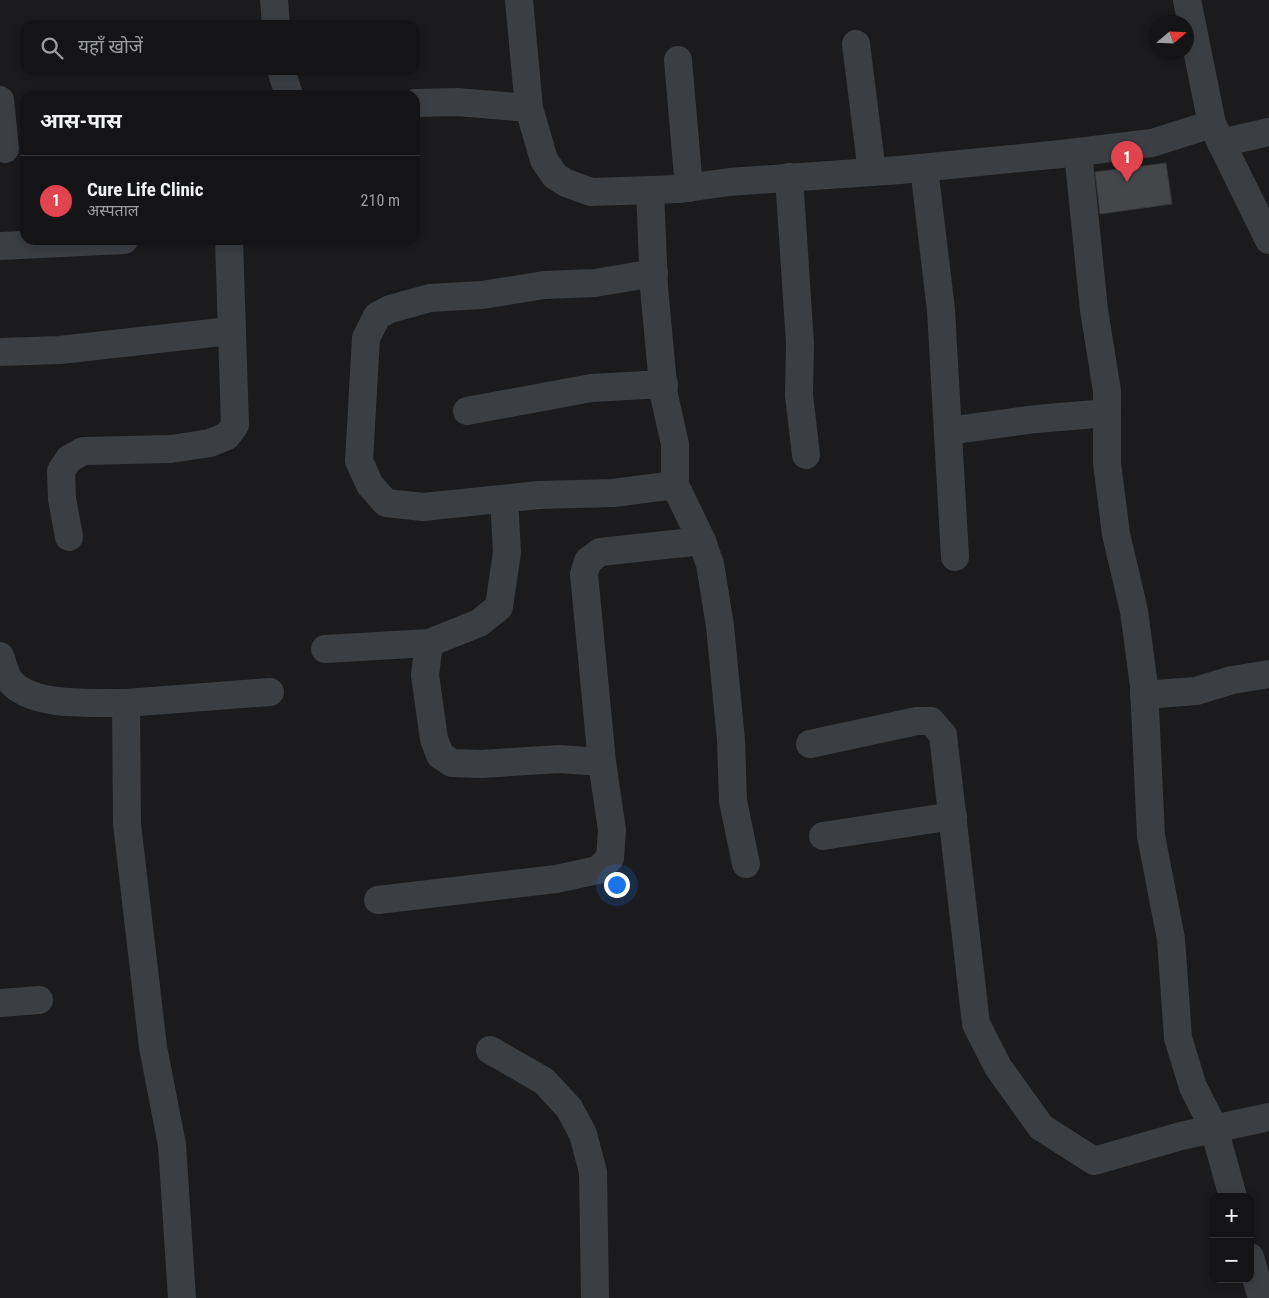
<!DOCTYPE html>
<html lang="hi">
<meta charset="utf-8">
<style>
:root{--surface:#141416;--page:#212123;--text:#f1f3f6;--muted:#9d9ea1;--line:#333335;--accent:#fb8d35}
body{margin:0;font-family:"Roboto Condensed","Noto Sans Devanagari",sans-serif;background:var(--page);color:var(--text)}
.controls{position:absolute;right:15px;bottom:15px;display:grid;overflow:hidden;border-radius:10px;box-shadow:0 2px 8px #0003}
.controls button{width:45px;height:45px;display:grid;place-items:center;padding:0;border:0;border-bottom:1px solid var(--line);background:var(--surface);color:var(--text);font:25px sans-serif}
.compass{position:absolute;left:1149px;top:15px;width:45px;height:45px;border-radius:50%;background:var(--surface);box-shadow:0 2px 8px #0003;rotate:71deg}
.you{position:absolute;left:616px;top:884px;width:18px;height:18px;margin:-12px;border:4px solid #fff;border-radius:50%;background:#1a73e8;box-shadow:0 0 0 8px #1a73e833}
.badge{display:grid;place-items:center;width:32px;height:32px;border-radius:50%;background:var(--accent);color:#fff;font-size:16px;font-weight:700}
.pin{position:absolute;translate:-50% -41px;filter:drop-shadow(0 1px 2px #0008)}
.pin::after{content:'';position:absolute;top:26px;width:18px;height:15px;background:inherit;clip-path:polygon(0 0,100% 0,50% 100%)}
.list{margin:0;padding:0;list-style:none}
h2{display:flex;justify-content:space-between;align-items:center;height:65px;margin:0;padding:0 20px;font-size:21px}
h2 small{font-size:16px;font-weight:400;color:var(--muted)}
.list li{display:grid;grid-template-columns:32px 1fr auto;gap:15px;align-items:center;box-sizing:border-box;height:90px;padding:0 20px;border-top:1px solid var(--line)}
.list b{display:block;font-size:19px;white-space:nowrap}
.list p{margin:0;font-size:16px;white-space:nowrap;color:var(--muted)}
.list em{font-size:16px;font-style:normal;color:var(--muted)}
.icon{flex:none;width:28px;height:28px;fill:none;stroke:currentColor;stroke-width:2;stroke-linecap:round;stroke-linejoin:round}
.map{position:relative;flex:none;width:1269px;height:1298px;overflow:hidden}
.search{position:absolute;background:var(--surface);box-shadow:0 2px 8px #0003;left:20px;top:20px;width:400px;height:55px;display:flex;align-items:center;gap:12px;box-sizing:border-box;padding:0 18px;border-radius:15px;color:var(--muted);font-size:19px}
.panel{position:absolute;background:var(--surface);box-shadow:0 2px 8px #0003;left:20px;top:90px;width:400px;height:155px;border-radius:15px}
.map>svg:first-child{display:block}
</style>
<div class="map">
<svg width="1269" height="1298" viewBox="0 0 1269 1298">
<rect width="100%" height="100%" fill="#1b1b1d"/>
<polygon fill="#45464a" stroke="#353639" points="1166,163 1172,204 1100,214 1095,172"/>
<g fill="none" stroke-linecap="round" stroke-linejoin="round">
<g stroke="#3b3e43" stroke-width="28">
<polyline points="274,0 276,25"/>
<polyline points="519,0 529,108"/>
<polyline points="1187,0 1212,124 1269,240"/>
<polyline points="856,44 872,172"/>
<polyline points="678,60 689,188"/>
<polyline points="281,70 289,95"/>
<polyline points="0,100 5,149"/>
<polyline points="415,103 457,102 529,108 544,160 555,176 566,183 591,192 680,189 729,182 900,170 1061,154 1152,143 1212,124"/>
<polyline points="1221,143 1269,132"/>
<polyline points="1078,152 1094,310 1107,391 1107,463 1116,534 1134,611 1144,686 1151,836 1171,939 1178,1038 1193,1087 1214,1128 1233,1197"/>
<polyline points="924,168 941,310 955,557"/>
<polyline points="789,177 800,343 799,395 806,455"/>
<polyline points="650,190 654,288 664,395 675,444 675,485 702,541 710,564 720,626 731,740 733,801 746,864"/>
<polyline points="0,246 124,240"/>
<polyline points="654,273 595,283 544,285 482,295 430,298 390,309 377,316 366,338 359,461 370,485 386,503 423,507 539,495 613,493 675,485"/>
<polyline points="0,352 60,350 230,331"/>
<polyline points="467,411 591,388 664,384"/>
<polyline points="948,431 1036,419 1107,413"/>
<polyline points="69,537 62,499 61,471 69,459 83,451 171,449 210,443 227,436 235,425 229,240"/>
<polyline points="325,649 429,643"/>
<path d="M 0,656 C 3,663 5,675 10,681 C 32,708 93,702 126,703 L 127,824 L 153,1047 L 172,1145 L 182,1298"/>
<polyline points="1144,695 1196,691 1232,680 1269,674"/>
<polyline points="126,703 270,692"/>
<polyline points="810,744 917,721 931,721 943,735 976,1024 998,1067 1041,1127 1094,1161 1181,1136 1269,1117"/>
<polyline points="602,762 584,574 588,561 600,552 702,541"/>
<polyline points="823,836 953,816"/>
<polyline points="378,900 556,879 598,870 610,858 612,830 602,762 559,759 481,764 452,763 440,755 434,739 425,675 429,643 479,623 499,607 507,552 504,500"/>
<polyline points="0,1003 39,1000"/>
<polyline points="490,1050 544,1081 569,1108 583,1134 593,1172 595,1298"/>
<polyline points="1250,1257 1262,1298"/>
</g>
</g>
</svg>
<div class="controls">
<button>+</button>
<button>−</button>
</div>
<svg class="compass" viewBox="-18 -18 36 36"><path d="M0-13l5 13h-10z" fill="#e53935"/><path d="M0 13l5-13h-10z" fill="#9d9ea1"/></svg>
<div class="you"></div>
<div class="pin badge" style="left:1127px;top:182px;background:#e0444e">1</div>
<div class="search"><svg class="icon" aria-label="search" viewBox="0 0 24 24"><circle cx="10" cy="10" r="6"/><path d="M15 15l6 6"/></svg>यहाँ खोजें</div>
<section class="panel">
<h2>आस-पास<small></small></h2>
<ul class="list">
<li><span class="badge" style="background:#e0444e">1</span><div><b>Cure Life Clinic</b><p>अस्पताल</p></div><em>210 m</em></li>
</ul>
</section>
</div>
